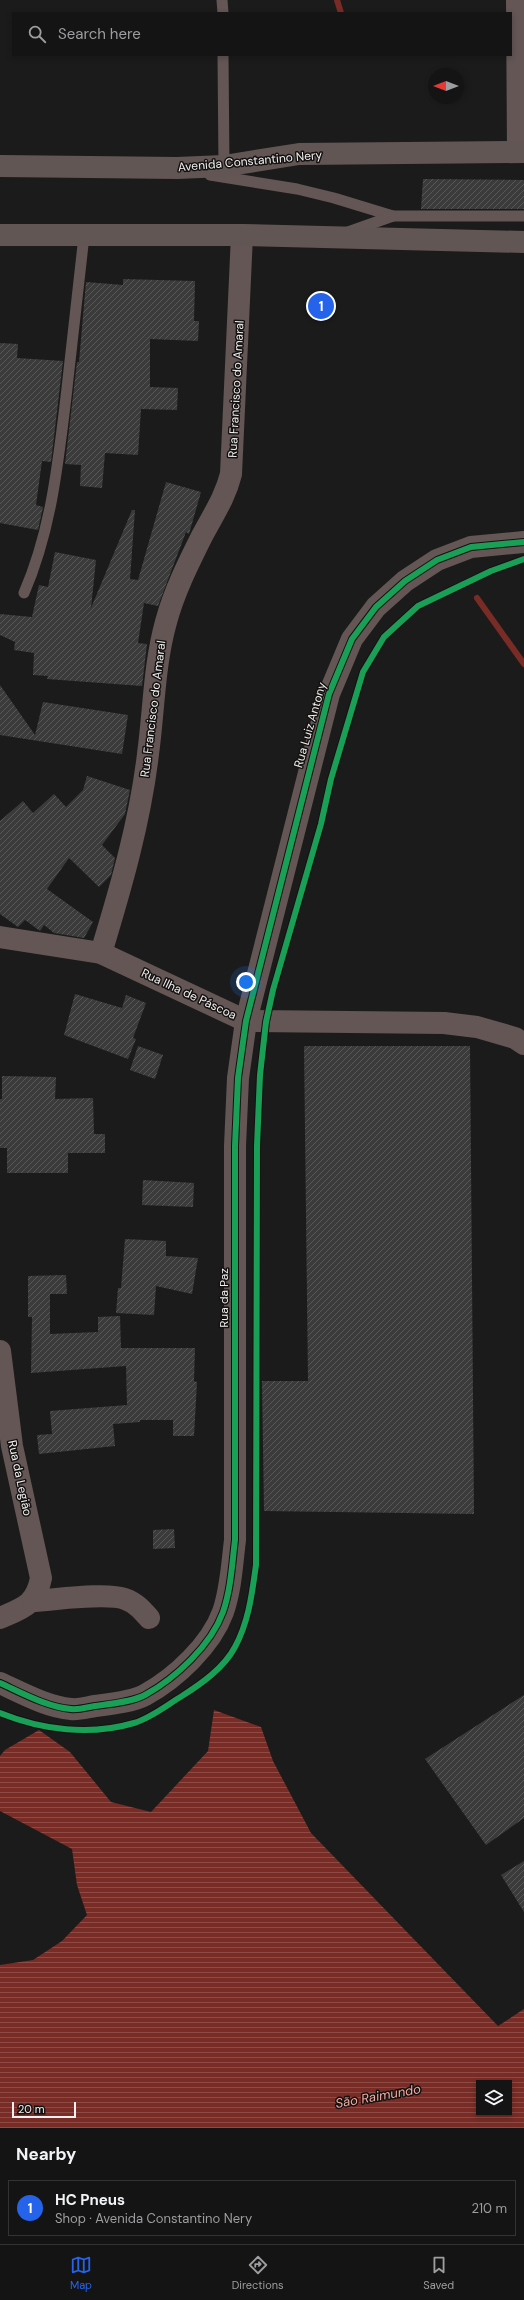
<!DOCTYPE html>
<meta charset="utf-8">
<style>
:root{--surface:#151414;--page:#1e1d1d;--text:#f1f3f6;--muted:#9d9ea0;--line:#343334;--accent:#2563eb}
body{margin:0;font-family:"DM Sans",sans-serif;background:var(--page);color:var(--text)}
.controls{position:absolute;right:12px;bottom:12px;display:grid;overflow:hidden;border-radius:0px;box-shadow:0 2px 6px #0003}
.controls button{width:36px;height:36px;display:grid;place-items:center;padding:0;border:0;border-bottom:1px solid var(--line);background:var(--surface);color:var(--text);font:20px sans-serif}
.compass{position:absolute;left:428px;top:68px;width:36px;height:36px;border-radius:50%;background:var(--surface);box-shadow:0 2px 6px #0003;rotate:270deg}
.scale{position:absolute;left:12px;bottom:10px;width:64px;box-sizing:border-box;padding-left:4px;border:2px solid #f1efef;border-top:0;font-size:11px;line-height:14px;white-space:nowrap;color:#f1efef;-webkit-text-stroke:3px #141111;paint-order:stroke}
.you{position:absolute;left:246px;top:982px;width:14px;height:14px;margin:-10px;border:3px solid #fff;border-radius:50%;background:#1a73e8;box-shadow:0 0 0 6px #1a73e833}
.badge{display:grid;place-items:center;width:26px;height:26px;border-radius:50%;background:var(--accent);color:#fff;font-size:13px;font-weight:700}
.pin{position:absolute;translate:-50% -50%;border:2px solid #fff;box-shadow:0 1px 4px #0006}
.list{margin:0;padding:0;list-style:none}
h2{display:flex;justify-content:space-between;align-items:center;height:52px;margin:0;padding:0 16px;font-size:17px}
h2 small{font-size:13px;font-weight:400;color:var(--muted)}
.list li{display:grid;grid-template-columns:26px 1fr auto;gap:12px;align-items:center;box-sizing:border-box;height:56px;margin:0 8px 8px;padding:0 8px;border:1px solid var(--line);border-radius:0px}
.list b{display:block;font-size:15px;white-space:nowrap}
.list p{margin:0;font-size:13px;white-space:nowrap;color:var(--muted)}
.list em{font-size:13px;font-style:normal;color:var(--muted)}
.icon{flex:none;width:22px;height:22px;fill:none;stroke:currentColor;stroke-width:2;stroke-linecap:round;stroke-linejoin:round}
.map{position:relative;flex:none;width:524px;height:2128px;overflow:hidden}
.search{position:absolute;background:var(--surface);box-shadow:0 2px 6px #0003;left:12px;right:12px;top:12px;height:44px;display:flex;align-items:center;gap:10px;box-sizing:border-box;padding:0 14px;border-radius:0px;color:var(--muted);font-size:15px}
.sheet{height:116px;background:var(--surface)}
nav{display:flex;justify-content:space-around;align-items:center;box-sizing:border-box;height:56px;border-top:1px solid var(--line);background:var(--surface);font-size:11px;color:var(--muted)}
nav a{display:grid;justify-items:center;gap:2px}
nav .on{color:var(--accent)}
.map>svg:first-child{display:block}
</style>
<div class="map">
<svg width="524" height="2128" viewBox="0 0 524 2128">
<defs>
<pattern id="water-rules" width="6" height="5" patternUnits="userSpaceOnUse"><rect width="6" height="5" fill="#782c25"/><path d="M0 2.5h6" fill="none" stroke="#8c4b45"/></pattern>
<pattern id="building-hatch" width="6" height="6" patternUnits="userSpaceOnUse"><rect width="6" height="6" fill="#3c3b3b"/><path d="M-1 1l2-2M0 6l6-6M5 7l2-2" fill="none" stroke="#595858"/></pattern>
</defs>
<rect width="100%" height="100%" fill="#1c1b1b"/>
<path fill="url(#water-rules)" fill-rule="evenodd" d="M 214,1710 L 261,1727 L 273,1761 L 311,1833 L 498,2026 L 524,2009 L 524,2128 L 0,2128 L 0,1965 L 33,1960 L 62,1941 L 87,1915 L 77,1885 L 72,1849 L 0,1811 L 0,1756 L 5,1750 L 39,1730 L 70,1752 L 111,1802 L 151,1812 L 208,1751 ZM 479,2083 L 509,2083 L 509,2113 L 479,2113 Z"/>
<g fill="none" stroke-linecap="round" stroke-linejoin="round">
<g stroke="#782c25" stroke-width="6">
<polyline points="337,0 341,13"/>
<polyline points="477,598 524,664"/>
</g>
</g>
<g fill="url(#building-hatch)">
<polygon points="423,179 524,180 524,209 421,209"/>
<polygon points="123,279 195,281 194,321 199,321 198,341 150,339 150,387 178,388 177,410 141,409 138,455 105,453 102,488 80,486 81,465 65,464 77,362 79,362 86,282 123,285"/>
<polygon points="0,343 18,344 17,358 63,361 51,462 42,461 36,505 43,507 38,530 0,523"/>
<polygon points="166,482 201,492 189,534 186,532 158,606 144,603 138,643 147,644 142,686 47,679 48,676 33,675 34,653 14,650 15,642 0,635 0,614 32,617 39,585 48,587 55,552 96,560 91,608 132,510 135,510 130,579 138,580"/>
<polygon points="0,685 35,735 43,702 128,715 122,754 0,735"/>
<polygon points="87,776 130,790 125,814 102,845 115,858 111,875 99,887 69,858 47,889 93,922 84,938 54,933 44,925 40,931 25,920 18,927 0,914 0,821 23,801 33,813 54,794 66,807 83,790"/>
<polygon points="75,994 122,1008 126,995 146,1003 133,1038 136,1039 128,1059 64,1035"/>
<polygon points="138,1046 163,1055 155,1079 130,1070"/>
<polygon points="304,1046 470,1046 474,1514 264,1511 262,1381 308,1381"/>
<polygon points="2,1076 56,1077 55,1099 93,1098 94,1134 105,1134 105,1153 68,1153 68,1173 7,1173 7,1148 0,1148 0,1099 2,1099"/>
<polygon points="143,1180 194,1183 193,1207 142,1205"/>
<polygon points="125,1239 166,1241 166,1256 198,1258 192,1294 156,1286 154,1315 116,1313 118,1288 121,1288"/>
<polygon points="66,1275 67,1294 50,1294 50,1334 98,1332 98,1317 120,1316 121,1348 195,1348 194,1381 197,1382 194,1436 173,1436 173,1420 140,1420 140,1422 113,1424 115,1446 39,1454 37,1435 52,1434 50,1411 127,1405 126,1366 31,1373 32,1317 28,1317 28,1276"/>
<polygon points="174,1529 175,1548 153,1549 153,1530"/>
<polygon points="524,1695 524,1818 486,1845 425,1759"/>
<polygon points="524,1861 524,1912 501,1875"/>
</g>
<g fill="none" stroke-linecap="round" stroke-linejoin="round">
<g stroke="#635655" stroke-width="11">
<polyline points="222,0 223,13"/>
<polyline points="223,55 224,166"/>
<polyline points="210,175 297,189 334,198 393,216 524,216"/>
<polyline points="348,232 393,216"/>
<path d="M 24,593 C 51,531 58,464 66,397 C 72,343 78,290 84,236"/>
</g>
<g stroke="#635655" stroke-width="22">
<polyline points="517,0 518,152"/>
<polyline points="0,937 101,953 246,1021 444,1023 477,1027 515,1038 524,1044"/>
<path d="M 101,953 C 121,887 140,822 148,754 C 154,710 154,665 166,622 C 174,592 188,564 202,536 C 213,515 225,498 231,474 L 242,235"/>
<path d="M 0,1351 L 12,1446 L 41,1578 C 36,1605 23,1608 0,1618"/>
<path d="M 32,1601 C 54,1600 106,1592 125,1599 C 136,1603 142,1610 149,1618"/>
</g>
<path stroke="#635655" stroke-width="22" d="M 0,1683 C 22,1693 47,1707 71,1709 C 79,1710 88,1707 95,1706 C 110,1704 132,1702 145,1695 C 176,1678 211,1645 223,1612 C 231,1589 232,1564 235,1540 L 235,1146 L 238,1078 L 246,1021 L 329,694 L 352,639 L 376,607 L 405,581 L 437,560 L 471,547 L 524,542"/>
<g stroke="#625654" stroke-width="22">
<polyline points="0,166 177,168 224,166 299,154 524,152"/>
<polyline points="0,235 242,235 524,242"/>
</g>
<defs>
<g id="cycleway">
<path d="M 0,1683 C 22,1693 47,1707 71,1709 C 79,1710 88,1707 95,1706 C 110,1704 132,1702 145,1695 C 176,1678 211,1645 223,1612 C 231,1589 232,1564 235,1540 L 235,1146 L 238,1078 L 246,1021 L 329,694 L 352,639 L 376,607 L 405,581 L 437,560 L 471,547 L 524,542"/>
<path d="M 0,1713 C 42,1730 90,1736 134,1723 C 151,1718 167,1705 182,1696 C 201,1684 224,1668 235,1647 C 249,1621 252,1593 256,1565 L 257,1146 L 260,1075 L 266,1022 L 273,990 L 321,824 L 331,779 L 363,672 L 384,637 L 418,606 L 491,571 L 524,559"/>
</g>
</defs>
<use href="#cycleway" stroke="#141111" stroke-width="8"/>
<use href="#cycleway" stroke="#1a9f57" stroke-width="6"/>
</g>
<g text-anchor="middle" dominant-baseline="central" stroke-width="3" stroke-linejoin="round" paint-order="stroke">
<g font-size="12" fill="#f1efef" stroke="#141111">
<text transform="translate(250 161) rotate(-5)">Avenida Constantino Nery</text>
<text transform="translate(236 389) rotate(-87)">Rua Francisco do Amaral</text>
<text transform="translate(153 709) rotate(-83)">Rua Francisco do Amaral</text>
<text transform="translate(310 725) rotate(-74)">Rua Luiz Antony</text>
<text transform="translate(189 994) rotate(25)">Rua Ilha de Páscoa</text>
<text transform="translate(224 1298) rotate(-90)">Rua da Paz</text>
<text transform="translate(20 1478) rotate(78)">Rua da Legião</text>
</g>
<g font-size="13" font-style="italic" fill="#f4aba1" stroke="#141111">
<text transform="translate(378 2096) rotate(-10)">São Raimundo</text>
</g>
</g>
</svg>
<div class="controls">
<button><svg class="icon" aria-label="layers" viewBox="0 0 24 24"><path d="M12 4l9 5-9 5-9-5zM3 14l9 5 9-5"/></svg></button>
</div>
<svg class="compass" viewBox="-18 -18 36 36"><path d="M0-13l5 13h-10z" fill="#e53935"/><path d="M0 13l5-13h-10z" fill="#9d9ea0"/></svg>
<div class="scale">20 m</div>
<div class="you"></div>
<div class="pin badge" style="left:321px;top:306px">1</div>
<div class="search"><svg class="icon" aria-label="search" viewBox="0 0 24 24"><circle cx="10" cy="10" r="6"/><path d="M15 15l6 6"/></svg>Search here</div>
</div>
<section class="sheet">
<h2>Nearby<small></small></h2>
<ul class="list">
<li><span class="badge">1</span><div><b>HC Pneus</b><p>Shop · Avenida Constantino Nery</p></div><em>210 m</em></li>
</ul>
</section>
<nav>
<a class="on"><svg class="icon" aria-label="map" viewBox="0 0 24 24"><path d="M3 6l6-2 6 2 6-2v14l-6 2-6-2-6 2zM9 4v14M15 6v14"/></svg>Map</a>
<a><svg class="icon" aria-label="directions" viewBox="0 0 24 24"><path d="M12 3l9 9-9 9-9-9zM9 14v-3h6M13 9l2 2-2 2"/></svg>Directions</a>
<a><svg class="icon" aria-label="saved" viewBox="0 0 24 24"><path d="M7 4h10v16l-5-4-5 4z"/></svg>Saved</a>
</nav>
